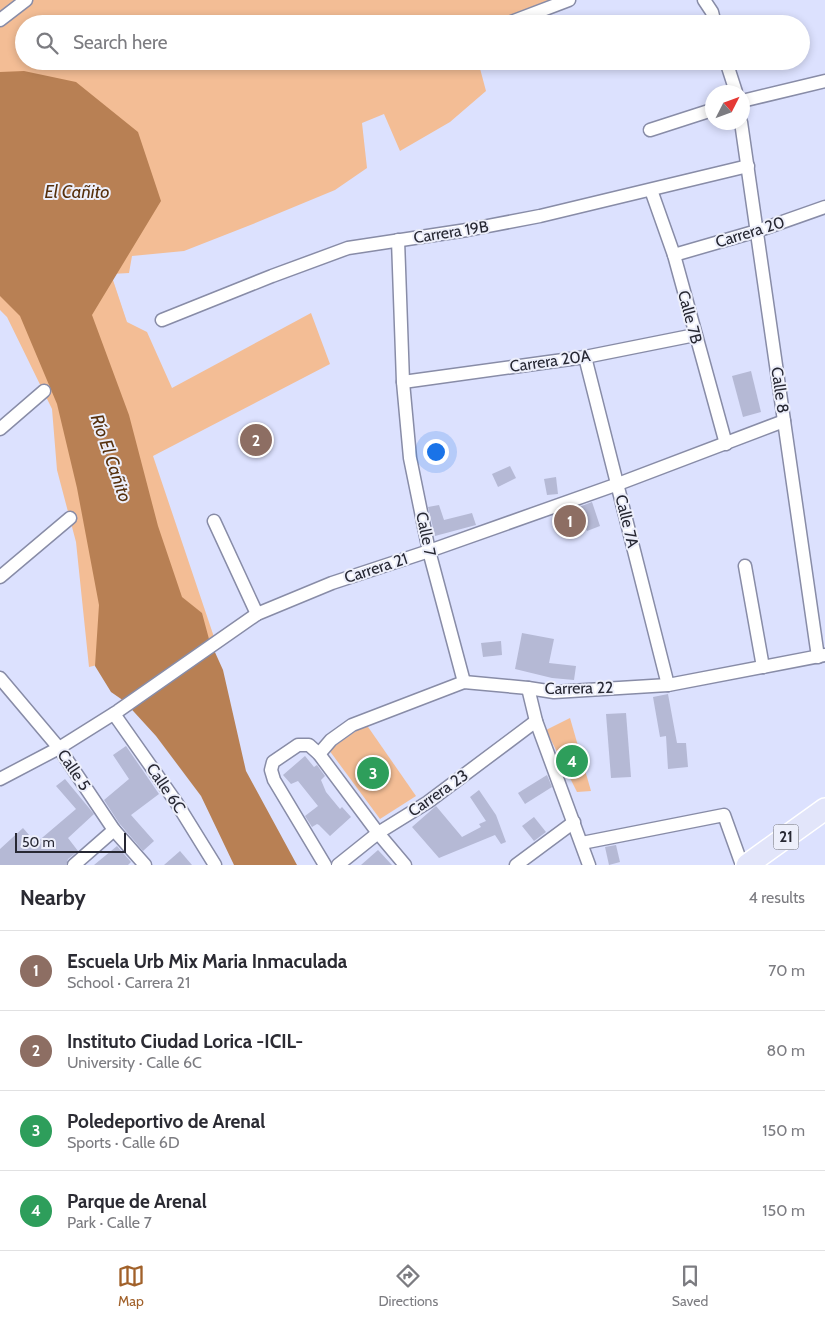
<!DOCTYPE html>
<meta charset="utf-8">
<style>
:root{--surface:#fff;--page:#f7f7f7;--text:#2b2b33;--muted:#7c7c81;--line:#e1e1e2;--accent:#a1612a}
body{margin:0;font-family:Cabin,sans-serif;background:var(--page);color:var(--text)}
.compass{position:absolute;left:705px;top:85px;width:45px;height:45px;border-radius:50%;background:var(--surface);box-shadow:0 2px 8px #0003;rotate:48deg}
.scale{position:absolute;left:15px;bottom:12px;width:111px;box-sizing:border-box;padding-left:5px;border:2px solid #272833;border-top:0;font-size:14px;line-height:18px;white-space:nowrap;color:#272833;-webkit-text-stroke:4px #edeffb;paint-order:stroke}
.you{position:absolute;left:435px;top:451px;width:18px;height:18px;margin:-12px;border:4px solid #fff;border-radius:50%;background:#1a73e8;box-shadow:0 0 0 8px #1a73e833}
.badge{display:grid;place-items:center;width:32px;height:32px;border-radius:50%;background:var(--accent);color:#fff;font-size:16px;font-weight:700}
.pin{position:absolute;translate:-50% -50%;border:2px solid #fff;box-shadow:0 1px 5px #0006}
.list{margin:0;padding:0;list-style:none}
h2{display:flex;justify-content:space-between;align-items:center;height:65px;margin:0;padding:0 20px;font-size:21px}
h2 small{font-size:16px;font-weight:400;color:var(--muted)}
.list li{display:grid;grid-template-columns:32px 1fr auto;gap:15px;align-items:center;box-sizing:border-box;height:80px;padding:0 20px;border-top:1px solid var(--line)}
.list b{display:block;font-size:19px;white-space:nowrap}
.list p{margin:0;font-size:16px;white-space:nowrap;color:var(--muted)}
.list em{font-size:16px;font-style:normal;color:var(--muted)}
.icon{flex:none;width:28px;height:28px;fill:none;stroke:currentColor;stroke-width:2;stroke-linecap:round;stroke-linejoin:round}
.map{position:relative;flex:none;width:825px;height:865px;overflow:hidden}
.search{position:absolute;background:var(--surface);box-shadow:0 2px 8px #0003;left:15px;right:15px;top:15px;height:55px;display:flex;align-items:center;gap:12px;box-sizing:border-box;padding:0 18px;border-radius:28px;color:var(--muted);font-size:19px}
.sheet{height:385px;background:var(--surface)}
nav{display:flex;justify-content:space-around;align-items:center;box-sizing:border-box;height:70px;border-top:1px solid var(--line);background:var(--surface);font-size:14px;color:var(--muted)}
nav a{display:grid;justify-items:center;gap:2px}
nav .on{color:var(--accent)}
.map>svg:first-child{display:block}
</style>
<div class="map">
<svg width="825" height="865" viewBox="0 0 825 865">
<rect width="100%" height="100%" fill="#dce1fe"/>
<g fill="#f3bd95">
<polygon points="0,0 556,0 490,24 24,24 24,61 478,61 486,91 450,122 400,151 384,114 362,123 367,168 335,190 253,224 184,251 132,256 129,273 111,274 127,322 147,332 172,388 311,313 330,364 153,456 214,637 89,667 76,542 57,470 52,409 7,317 0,310"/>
<polygon points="570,718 591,791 577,792 546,730"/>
<polygon points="366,724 416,796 380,819 329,750"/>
</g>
<polygon fill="#b88054" points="24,71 76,82 138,132 161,201 92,315 129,415 158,526 182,597 202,613 209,639 223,670 246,771 297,865 234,865 201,796 156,736 124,701 111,692 95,666 99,605 77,488 57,404 20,316 0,296 0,72"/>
<g fill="#b5b9d5">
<polygon points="751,371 761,412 743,417 732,376"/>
<polygon points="510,466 516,478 498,487 492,474"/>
<polygon points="556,477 558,494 547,495 544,479"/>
<polygon points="592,502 600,526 587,531 579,507"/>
<polygon points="439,505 444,520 472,513 476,525 435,536 428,507"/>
<polygon points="522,633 554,639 549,663 576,666 574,680 552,678 515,669"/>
<polygon points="501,641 502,655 483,657 481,643"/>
<polygon points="668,694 677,743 686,743 688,767 668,769 666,736 660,737 653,697"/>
<polygon points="626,713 631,777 611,778 606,714"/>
<polygon points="126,746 159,794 131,815 154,841 143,851 119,823 104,800 129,779 113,755"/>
<polygon points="305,756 314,767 317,765 325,776 321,780 326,792 340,809 342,807 351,817 330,836 319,825 317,824 312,827 305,816 318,806 298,781 291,784 283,775"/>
<polygon points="547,775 552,787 525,804 518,793"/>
<polygon points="65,779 94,814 68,838 78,851 68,859 66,865 0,865 0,849 23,828 36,843 76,809 56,786"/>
<polygon points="479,790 496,815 506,842 501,844 495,835 439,858 412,827 436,806 462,837 481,827 479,824 486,821 470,797"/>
<polygon points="534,817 546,832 534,841 522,826"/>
<polygon points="616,845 620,862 609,865 605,847"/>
<polygon points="117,846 131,862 128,865 94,865"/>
<polygon points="378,850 392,865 361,865"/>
<polygon points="180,851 192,865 164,865"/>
</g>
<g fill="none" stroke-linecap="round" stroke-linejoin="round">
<defs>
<g id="street">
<polyline points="704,0 712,12 715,24"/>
<polyline points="0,20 26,0"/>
<polyline points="506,24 569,0"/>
<polyline points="726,61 736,92"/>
<polyline points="742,101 825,81"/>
<polyline points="741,122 818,657"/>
<polyline points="650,130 712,110"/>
<polyline points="651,190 674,255 726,444"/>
<polyline points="398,240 403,382 410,458 429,551 464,682"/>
<polyline points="674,255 757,231 825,207"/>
<polyline points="162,320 272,276 348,248 467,230 540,216 748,166"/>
<polyline points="585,357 668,685"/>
<polyline points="403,382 585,357 695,335"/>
<polyline points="0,429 44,391"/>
<polyline points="214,521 257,614"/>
<polyline points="745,566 763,667"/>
<polyline points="0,577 70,518"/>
<polyline points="0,678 59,748 114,830 145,865"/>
<polyline points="528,688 536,721 589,865"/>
<polyline points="114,714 176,802 215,865"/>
<polyline points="319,754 331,740 352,725 464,682 528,688 554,692 668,685 825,655"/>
<polyline points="0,779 59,748 118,711 257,614 332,583 429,551 618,484 784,421"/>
<polyline points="582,843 724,815 742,865"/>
<polyline points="74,865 114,830"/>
<polyline points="325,865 274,780 271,770 273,762 298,745 309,745 319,754 378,833 405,865"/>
<polyline points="338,865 378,833 428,802 536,721"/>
<polyline points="516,865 574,822"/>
</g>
<polyline id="primary" points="747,865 825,809"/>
</defs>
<use href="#street" stroke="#888ca7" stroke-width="15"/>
<use href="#primary" stroke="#fff" stroke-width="24"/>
<use href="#street" stroke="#fff" stroke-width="12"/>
<use href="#primary" stroke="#e2e5fa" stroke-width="21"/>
</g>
<g text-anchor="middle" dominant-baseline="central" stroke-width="4" stroke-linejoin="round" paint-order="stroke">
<rect fill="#edeffb" stroke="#62646f" stroke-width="1" x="773.5" y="824.5" width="25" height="25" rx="4"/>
<g font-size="15" font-weight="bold" fill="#272833">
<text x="786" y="837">21</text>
</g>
<g font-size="16" fill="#272833" stroke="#edeffb">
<text transform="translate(451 232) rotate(-9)">Carrera 19B</text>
<text transform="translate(750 232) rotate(-17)">Carrera 20</text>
<text transform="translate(690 317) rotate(75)">Calle 7B</text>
<text transform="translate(550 361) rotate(-8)">Carrera 20A</text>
<text transform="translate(780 390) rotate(82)">Calle 8</text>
<text transform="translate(627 521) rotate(76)">Calle 7A</text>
<text transform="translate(426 534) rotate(78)">Calle 7</text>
<text transform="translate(376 568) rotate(-18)">Carrera 21</text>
<text transform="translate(579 688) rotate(-1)">Carrera 22</text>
<text transform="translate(74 770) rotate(56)">Calle 5</text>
<text transform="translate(166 788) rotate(56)">Calle 6C</text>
<text transform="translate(438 793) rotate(-35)">Carrera 23</text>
</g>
<g font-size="18" font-style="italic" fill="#552f0b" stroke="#edeffb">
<text x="77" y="192">El Cañito</text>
<text transform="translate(111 458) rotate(71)">Río El Cañito</text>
</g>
</g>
</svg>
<svg class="compass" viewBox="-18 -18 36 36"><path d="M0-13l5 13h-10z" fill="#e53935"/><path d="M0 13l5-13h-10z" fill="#7c7c81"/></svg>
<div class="scale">50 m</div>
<div class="you"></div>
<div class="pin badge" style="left:570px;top:521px;background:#8d6e63">1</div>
<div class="pin badge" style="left:256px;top:440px;background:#8d6e63">2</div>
<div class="pin badge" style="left:373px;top:773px;background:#2e9e5b">3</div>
<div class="pin badge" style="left:572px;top:761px;background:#2e9e5b">4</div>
<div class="search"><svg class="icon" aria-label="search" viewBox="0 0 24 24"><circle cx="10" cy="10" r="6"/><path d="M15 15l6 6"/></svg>Search here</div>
</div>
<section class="sheet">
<h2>Nearby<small>4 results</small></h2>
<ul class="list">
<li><span class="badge" style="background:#8d6e63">1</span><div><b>Escuela Urb Mix Maria Inmaculada</b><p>School · Carrera 21</p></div><em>70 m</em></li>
<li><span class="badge" style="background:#8d6e63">2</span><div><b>Instituto Ciudad Lorica -ICIL-</b><p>University · Calle 6C</p></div><em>80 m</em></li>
<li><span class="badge" style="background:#2e9e5b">3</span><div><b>Poledeportivo de Arenal</b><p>Sports · Calle 6D</p></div><em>150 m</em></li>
<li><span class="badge" style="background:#2e9e5b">4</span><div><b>Parque de Arenal</b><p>Park · Calle 7</p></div><em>150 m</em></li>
</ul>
</section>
<nav>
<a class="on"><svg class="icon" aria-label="map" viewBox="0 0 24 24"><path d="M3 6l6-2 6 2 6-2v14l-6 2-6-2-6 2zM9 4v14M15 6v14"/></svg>Map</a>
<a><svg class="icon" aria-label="directions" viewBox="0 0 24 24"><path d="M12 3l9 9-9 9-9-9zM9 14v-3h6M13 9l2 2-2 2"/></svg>Directions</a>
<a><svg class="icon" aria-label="saved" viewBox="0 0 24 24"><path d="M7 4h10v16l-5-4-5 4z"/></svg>Saved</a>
</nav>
